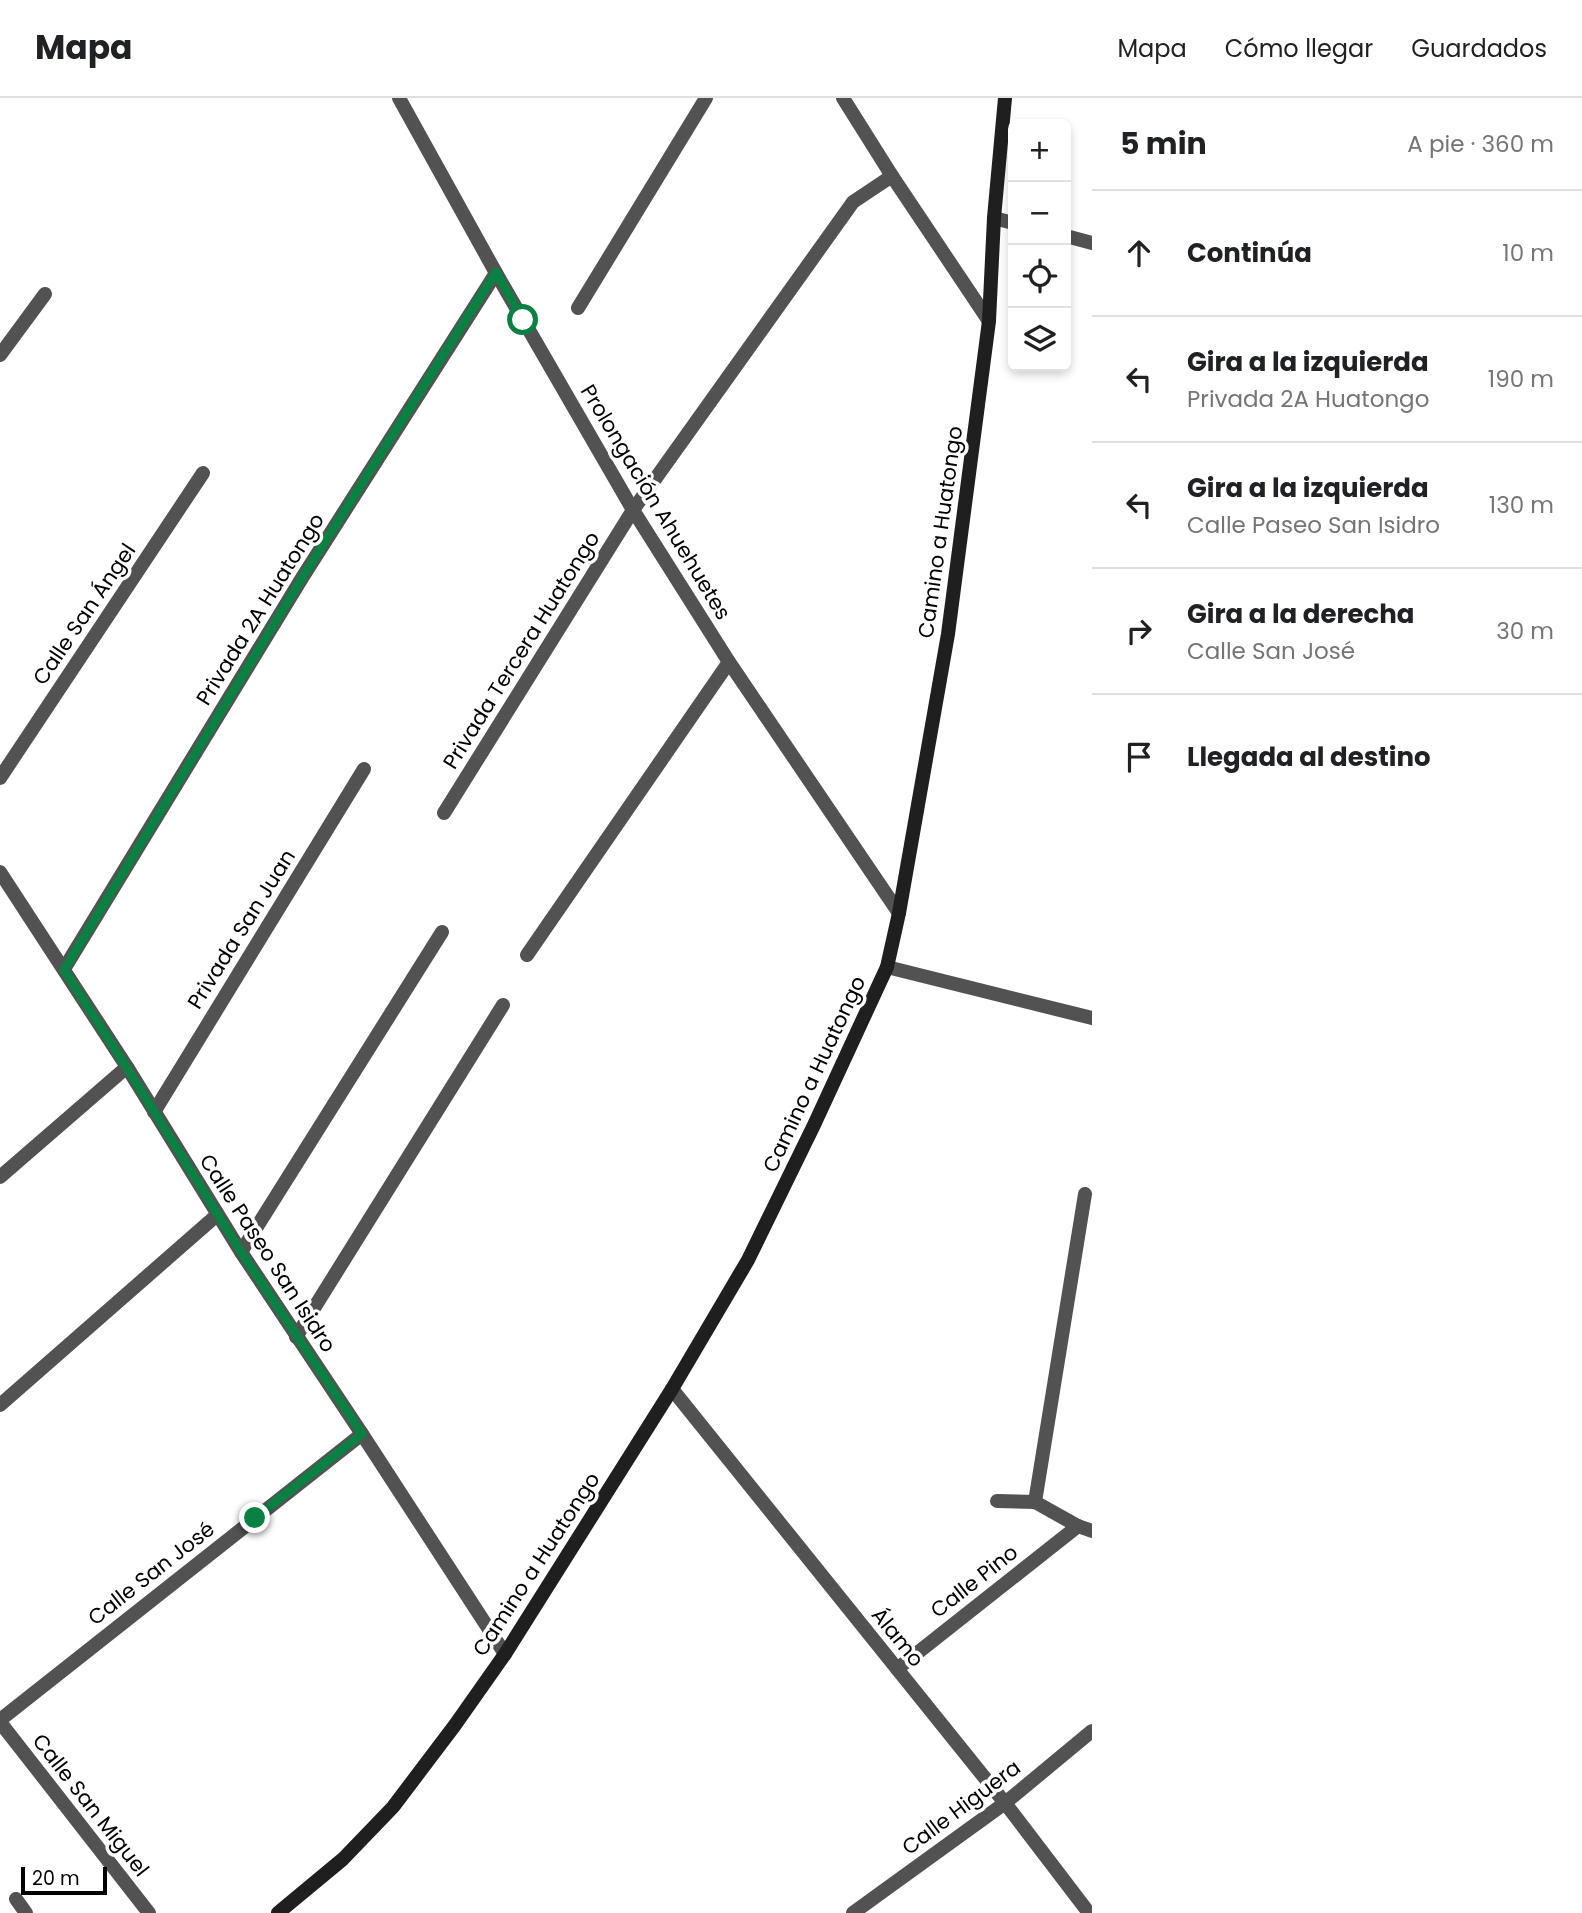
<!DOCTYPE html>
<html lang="es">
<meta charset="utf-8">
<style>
:root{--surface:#fff;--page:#f6f6f6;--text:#202124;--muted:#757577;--line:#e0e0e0}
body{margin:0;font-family:Poppins,sans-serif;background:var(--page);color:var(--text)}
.controls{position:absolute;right:21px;top:21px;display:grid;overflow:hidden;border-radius:10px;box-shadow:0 4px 10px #0003}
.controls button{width:63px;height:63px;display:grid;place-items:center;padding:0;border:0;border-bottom:2px solid var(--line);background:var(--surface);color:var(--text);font:35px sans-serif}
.scale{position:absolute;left:21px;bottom:18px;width:86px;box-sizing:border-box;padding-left:7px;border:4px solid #000;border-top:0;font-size:19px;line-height:24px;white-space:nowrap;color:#000;-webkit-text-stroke:5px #fff;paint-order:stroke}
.stop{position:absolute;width:21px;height:21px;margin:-16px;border:5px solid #0b8043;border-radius:50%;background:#fff}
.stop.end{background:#0b8043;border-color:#fff;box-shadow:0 2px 7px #0008}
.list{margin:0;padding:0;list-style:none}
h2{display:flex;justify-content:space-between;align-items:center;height:91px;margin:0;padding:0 28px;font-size:30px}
h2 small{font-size:23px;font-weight:400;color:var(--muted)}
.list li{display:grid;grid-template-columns:46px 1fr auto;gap:21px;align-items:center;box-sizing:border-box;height:126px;padding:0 28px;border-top:2px solid var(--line)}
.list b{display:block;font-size:26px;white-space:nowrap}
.list p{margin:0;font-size:23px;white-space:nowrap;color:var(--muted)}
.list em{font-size:23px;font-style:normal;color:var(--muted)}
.icon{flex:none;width:38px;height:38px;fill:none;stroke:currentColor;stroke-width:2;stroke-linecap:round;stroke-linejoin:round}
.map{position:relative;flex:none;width:1092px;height:1815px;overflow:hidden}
header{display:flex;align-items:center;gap:42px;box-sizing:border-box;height:98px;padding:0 35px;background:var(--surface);border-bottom:2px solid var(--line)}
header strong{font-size:33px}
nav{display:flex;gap:38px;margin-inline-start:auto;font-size:24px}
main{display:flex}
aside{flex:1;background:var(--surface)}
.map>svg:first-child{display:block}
</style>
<header>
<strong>Mapa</strong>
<nav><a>Mapa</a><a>Cómo llegar</a><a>Guardados</a></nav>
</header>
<main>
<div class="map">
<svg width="1092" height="1815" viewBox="0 0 1092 1815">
<rect width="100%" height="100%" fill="#fff"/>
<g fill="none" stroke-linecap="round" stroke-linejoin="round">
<g stroke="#525252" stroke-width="14">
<polyline points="399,0 496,175 633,412 729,564 899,815"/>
<polyline points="843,0 892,78 989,223"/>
<polyline points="994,120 1013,125"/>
<polyline points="1066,138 1092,145"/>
<polyline points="578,210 706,0"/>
<polyline points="0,257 45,196"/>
<polyline points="0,680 203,375"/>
<polyline points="444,715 633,412 853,104 892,78"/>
<polyline points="0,774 127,969 241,1154 362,1336 505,1556"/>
<polyline points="527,857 729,564"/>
<polyline points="887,869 1092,920"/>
<polyline points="64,871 302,480 496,175"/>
<polyline points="154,1014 364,671"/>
<polyline points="0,1079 127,969"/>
<polyline points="241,1154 442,834"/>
<polyline points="296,1239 503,907"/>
<polyline points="672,1291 1005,1705 1089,1815"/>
<polyline points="0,1307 217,1117"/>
<polyline points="997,1403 1035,1404 1078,1428 1092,1433"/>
<polyline points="1035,1404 1085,1096"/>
<polyline points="897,1571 1078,1428"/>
<polyline points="0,1622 362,1336"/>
<polyline points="0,1624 149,1815"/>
<polyline points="16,1801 26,1815"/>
<polyline points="853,1815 1005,1705 1092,1633"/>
</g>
<polyline stroke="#1f1f1f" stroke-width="14" points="278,1815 343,1761 393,1709 455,1627 505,1556 672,1291 748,1162 814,1027 887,869 899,815 948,536 989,223 994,120 1005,0"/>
</g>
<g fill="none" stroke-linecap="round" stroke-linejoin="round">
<polyline stroke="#0b8043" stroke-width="9" points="255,1420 362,1336 241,1154 127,970 64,872 302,480 496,174 523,222"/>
</g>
<g text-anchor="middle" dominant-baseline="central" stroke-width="7" stroke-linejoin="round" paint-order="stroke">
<g font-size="21" fill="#000" stroke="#fff">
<text transform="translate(656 404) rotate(59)">Prolongación Ahuehuetes</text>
<text transform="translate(940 434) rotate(-82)">Camino a Huatongo</text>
<text transform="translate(260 511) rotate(-58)">Privada 2A Huatongo</text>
<text transform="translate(84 516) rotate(-56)">Calle San Ángel</text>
<text transform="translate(521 552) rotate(-58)">Privada Tercera Huatongo</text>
<text transform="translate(241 831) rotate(-58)">Privada San Juan</text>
<text transform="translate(814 976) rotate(-65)">Camino a Huatongo</text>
<text transform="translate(268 1155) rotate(57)">Calle Paseo San Isidro</text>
<text transform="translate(536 1466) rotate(-57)">Camino a Huatongo</text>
<text transform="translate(151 1475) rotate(-38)">Calle San José</text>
<text transform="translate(974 1483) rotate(-38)">Calle Pino</text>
<text transform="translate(898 1539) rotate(51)">Álamo</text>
<text transform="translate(91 1707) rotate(52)">Calle San Miguel</text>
<text transform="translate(961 1709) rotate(-37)">Calle Higuera</text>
</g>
</g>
</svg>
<div class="controls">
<button>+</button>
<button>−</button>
<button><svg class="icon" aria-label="locate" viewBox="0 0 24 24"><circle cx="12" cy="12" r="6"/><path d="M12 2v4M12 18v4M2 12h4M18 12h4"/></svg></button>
<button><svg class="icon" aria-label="layers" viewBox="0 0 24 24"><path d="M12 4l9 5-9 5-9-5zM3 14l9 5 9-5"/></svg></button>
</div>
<div class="scale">20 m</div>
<div class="stop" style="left:523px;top:222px"></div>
<div class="stop end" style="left:255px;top:1420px"></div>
</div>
<aside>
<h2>5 min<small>A pie · 360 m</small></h2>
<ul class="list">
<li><svg class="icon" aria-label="ahead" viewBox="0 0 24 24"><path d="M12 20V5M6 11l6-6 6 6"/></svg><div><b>Continúa</b></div><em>10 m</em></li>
<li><svg class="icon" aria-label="left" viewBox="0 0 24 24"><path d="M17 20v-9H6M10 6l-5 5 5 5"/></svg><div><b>Gira a la izquierda</b><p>Privada 2A Huatongo</p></div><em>190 m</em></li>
<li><svg class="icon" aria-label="left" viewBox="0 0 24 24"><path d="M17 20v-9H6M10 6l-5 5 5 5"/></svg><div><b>Gira a la izquierda</b><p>Calle Paseo San Isidro</p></div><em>130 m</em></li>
<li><svg class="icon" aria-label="right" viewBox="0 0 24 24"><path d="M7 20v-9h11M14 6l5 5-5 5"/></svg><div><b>Gira a la derecha</b><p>Calle San José</p></div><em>30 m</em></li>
<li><svg class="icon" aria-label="arrive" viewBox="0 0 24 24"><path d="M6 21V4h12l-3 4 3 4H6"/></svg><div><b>Llegada al destino</b></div></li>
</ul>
</aside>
</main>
